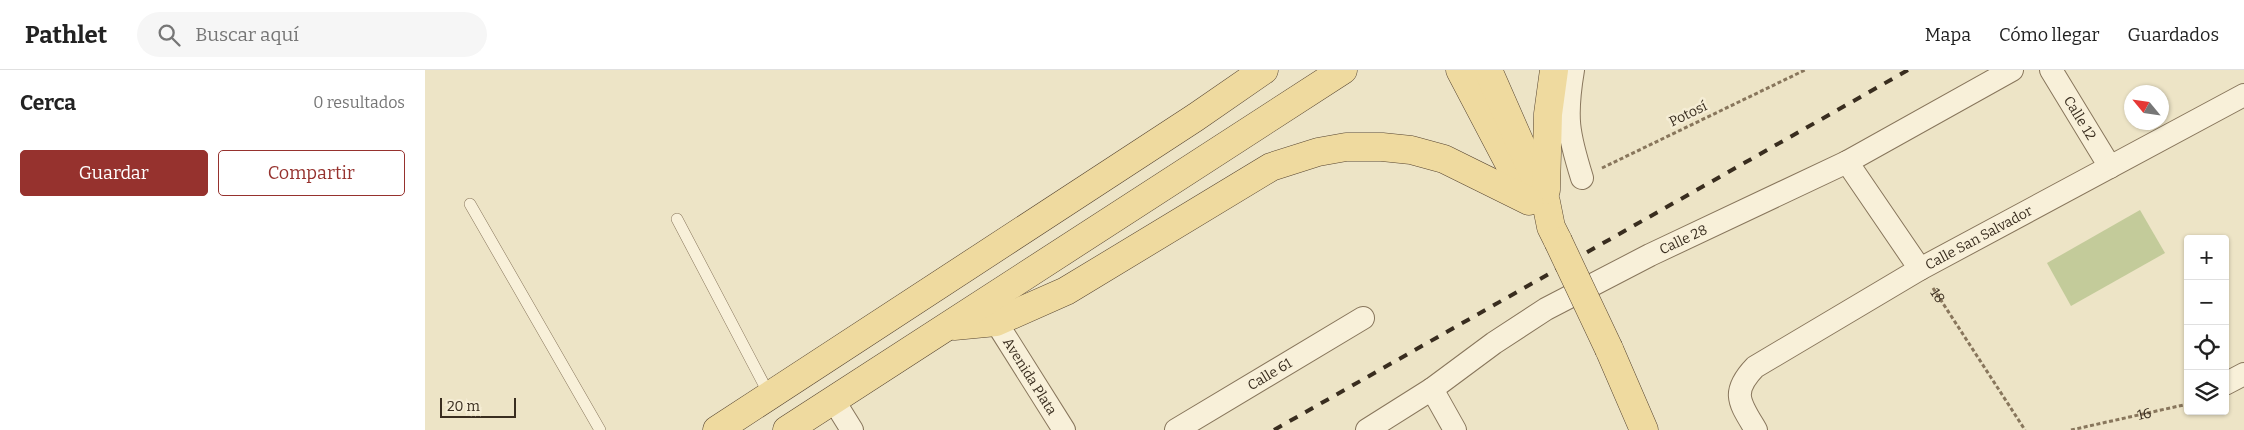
<!DOCTYPE html>
<html lang="es">
<meta charset="utf-8">
<style>
:root{--surface:#fff;--page:#f6f6f6;--text:#222;--muted:#767676;--line:#e0e0e0;--accent:#96322e}
body{margin:0;font-family:Bitter,serif;background:var(--page);color:var(--text)}
.controls{position:absolute;right:15px;bottom:15px;display:grid;overflow:hidden;border-radius:5px;box-shadow:0 1px 4px #0004}
.controls button{width:45px;height:45px;display:grid;place-items:center;padding:0;border:0;border-bottom:1px solid var(--line);background:var(--surface);color:var(--text);font:25px sans-serif}
.compass{position:absolute;left:1699px;top:15px;width:45px;height:45px;border-radius:50%;background:var(--surface);box-shadow:0 1px 4px #0004;rotate:299deg}
.scale{position:absolute;left:15px;bottom:12px;width:76px;box-sizing:border-box;padding-left:5px;border:2px solid #392d1f;border-top:0;font-size:14px;line-height:18px;white-space:nowrap;color:#392d1f;-webkit-text-stroke:4px #f5edd5;paint-order:stroke}
.list{margin:0;padding:0;list-style:none}
h2{display:flex;justify-content:space-between;align-items:center;height:65px;margin:0;padding:0 20px;font-size:21px}
h2 small{font-size:16px;font-weight:400;color:var(--muted)}
.actions{display:flex;gap:10px;padding:15px 20px}
.actions a{flex:1;padding:11px 0;border:1px solid var(--accent);border-radius:5px;text-align:center;font-size:18px;color:var(--accent)}
.actions .main{background:var(--accent);color:#fff}
.icon{flex:none;width:28px;height:28px;fill:none;stroke:currentColor;stroke-width:2;stroke-linecap:round;stroke-linejoin:round}
.map{position:relative;flex:none;width:1819px;height:360px;overflow:hidden}
header{display:flex;align-items:center;gap:30px;box-sizing:border-box;height:70px;padding:0 25px;background:var(--surface);border-bottom:1px solid var(--line)}
header strong{font-size:24px}
nav{display:flex;gap:28px;margin-inline-start:auto;font-size:18px}
.search{width:350px;height:45px;background:var(--page);display:flex;align-items:center;gap:12px;box-sizing:border-box;padding:0 18px;border-radius:28px;color:var(--muted);font-size:19px}
main{display:flex}
aside{flex:1;background:var(--surface)}
.map>svg:first-child{display:block}
</style>
<header>
<strong>Pathlet</strong>
<div class="search"><svg class="icon" aria-label="search" viewBox="0 0 24 24"><circle cx="10" cy="10" r="6"/><path d="M15 15l6 6"/></svg>Buscar aquí</div>
<nav><a>Mapa</a><a>Cómo llegar</a><a>Guardados</a></nav>
</header>
<main>
<aside>
<h2>Cerca<small>0 resultados</small></h2>
<ul class="list">
</ul>
<div class="actions"><a class="main">Guardar</a><a>Compartir</a></div>
</aside>
<div class="map">
<svg width="1819" height="360" viewBox="0 0 1819 360">
<rect width="100%" height="100%" fill="#ede4c6"/>
<polygon fill="#c3cb9a" points="1715,140 1740,183 1646,236 1622,193"/>
<g fill="none" stroke-linecap="round" stroke-linejoin="round">
<defs>
<g id="service">
<polyline points="45,134 175,360"/>
<polyline points="252,149 345,326"/>
</g>
<g id="minor">
<path d="M 1148,0 C 1140,48 1143,63 1157,108"/>
<path id="s3" d="M 1626,0 L 1685,97"/>
<polyline points="1422,92 1495,199"/>
<path id="s4" d="M 571,252 L 639,360"/>
<polyline points="1800,314 1819,304"/>
<polyline points="1007,319 1030,360"/>
<polyline points="409,331 427,360"/>
<path id="s5" d="M 751,360 L 938,248"/>
<path id="s6" d="M 942,360 L 1007,319 L 1069,273 L 1121,239 L 1225,185 L 1422,92 L 1587,0"/>
<path id="s7" d="M 1331,360 C 1315,333 1305,323 1330,297 L 1495,199 L 1819,25"/>
</g>
<g id="primary">
<polyline points="1035,0 1097,118"/>
<polyline points="1063,0 1121,132 1126,157 1133,171"/>
<polyline points="1121,120 1123,44 1129,0"/>
<polyline points="529,256 571,252 641,221 846,97 893,82 921,77 957,77 986,80 1019,89 1104,131"/>
<polyline points="1184,279 1219,360"/>
<polyline points="292,360 771,47 839,0"/>
<polyline points="362,360 918,0"/>
</g>
</defs>
<use href="#service" stroke="#88765c" stroke-width="12"/>
<use href="#minor" stroke="#88765c" stroke-width="24"/>
<use href="#primary" stroke="#564430" stroke-width="29"/>
<g stroke="#88765c" stroke-width="3" stroke-dasharray="4 2.5" stroke-linecap="butt">
<polyline points="1177,98 1380,0"/>
<path id="s1" d="M 1508,218 L 1600,360"/>
<path id="s2" d="M 1646,360 L 1763,334"/>
</g>
<use href="#service" stroke="#f8f0d9" stroke-width="11"/>
<use href="#minor" stroke="#f8f0d9" stroke-width="22"/>
<use href="#primary" stroke="#efda9f" stroke-width="28"/>
<polyline stroke="#392d1f" stroke-width="4" stroke-dasharray="9 9" stroke-linecap="butt" points="849,360 1483,0"/>
<defs>
<polyline id="primary-bridge" points="1133,171 1184,279"/>
</defs>
<use href="#primary-bridge" stroke="#564430" stroke-width="29" stroke-linecap="butt"/>
<use href="#primary-bridge" stroke="#efda9f" stroke-width="28"/>
</g>
<g text-anchor="middle" dominant-baseline="central" stroke-width="5" stroke-linejoin="round" paint-order="stroke">
<g font-size="14" fill="#392d1f" stroke="#f5edd5">
<text transform="translate(1263 44) rotate(-26)">Potosí</text>
<text stroke="none"><textPath href="#s3" startOffset="56">Calle 12</textPath></text>
<text stroke="none"><textPath href="#s7" startOffset="330">Calle San Salvador</textPath></text>
<text stroke="none"><textPath href="#s6" startOffset="370">Calle 28</textPath></text>
<text stroke="none"><textPath href="#s1" startOffset="9">18</textPath></text>
<text stroke="none"><textPath href="#s5" startOffset="109">Calle 61</textPath></text>
<text stroke="none"><textPath href="#s4" startOffset="64">Avenida Plata</textPath></text>
<text stroke="none"><textPath href="#s2" startOffset="75">16</textPath></text>
</g>
</g>
</svg>
<div class="controls">
<button>+</button>
<button>−</button>
<button><svg class="icon" aria-label="locate" viewBox="0 0 24 24"><circle cx="12" cy="12" r="6"/><path d="M12 2v4M12 18v4M2 12h4M18 12h4"/></svg></button>
<button><svg class="icon" aria-label="layers" viewBox="0 0 24 24"><path d="M12 4l9 5-9 5-9-5zM3 14l9 5 9-5"/></svg></button>
</div>
<svg class="compass" viewBox="-18 -18 36 36"><path d="M0-13l5 13h-10z" fill="#e53935"/><path d="M0 13l5-13h-10z" fill="#767676"/></svg>
<div class="scale">20 m</div>
</div>
</main>
